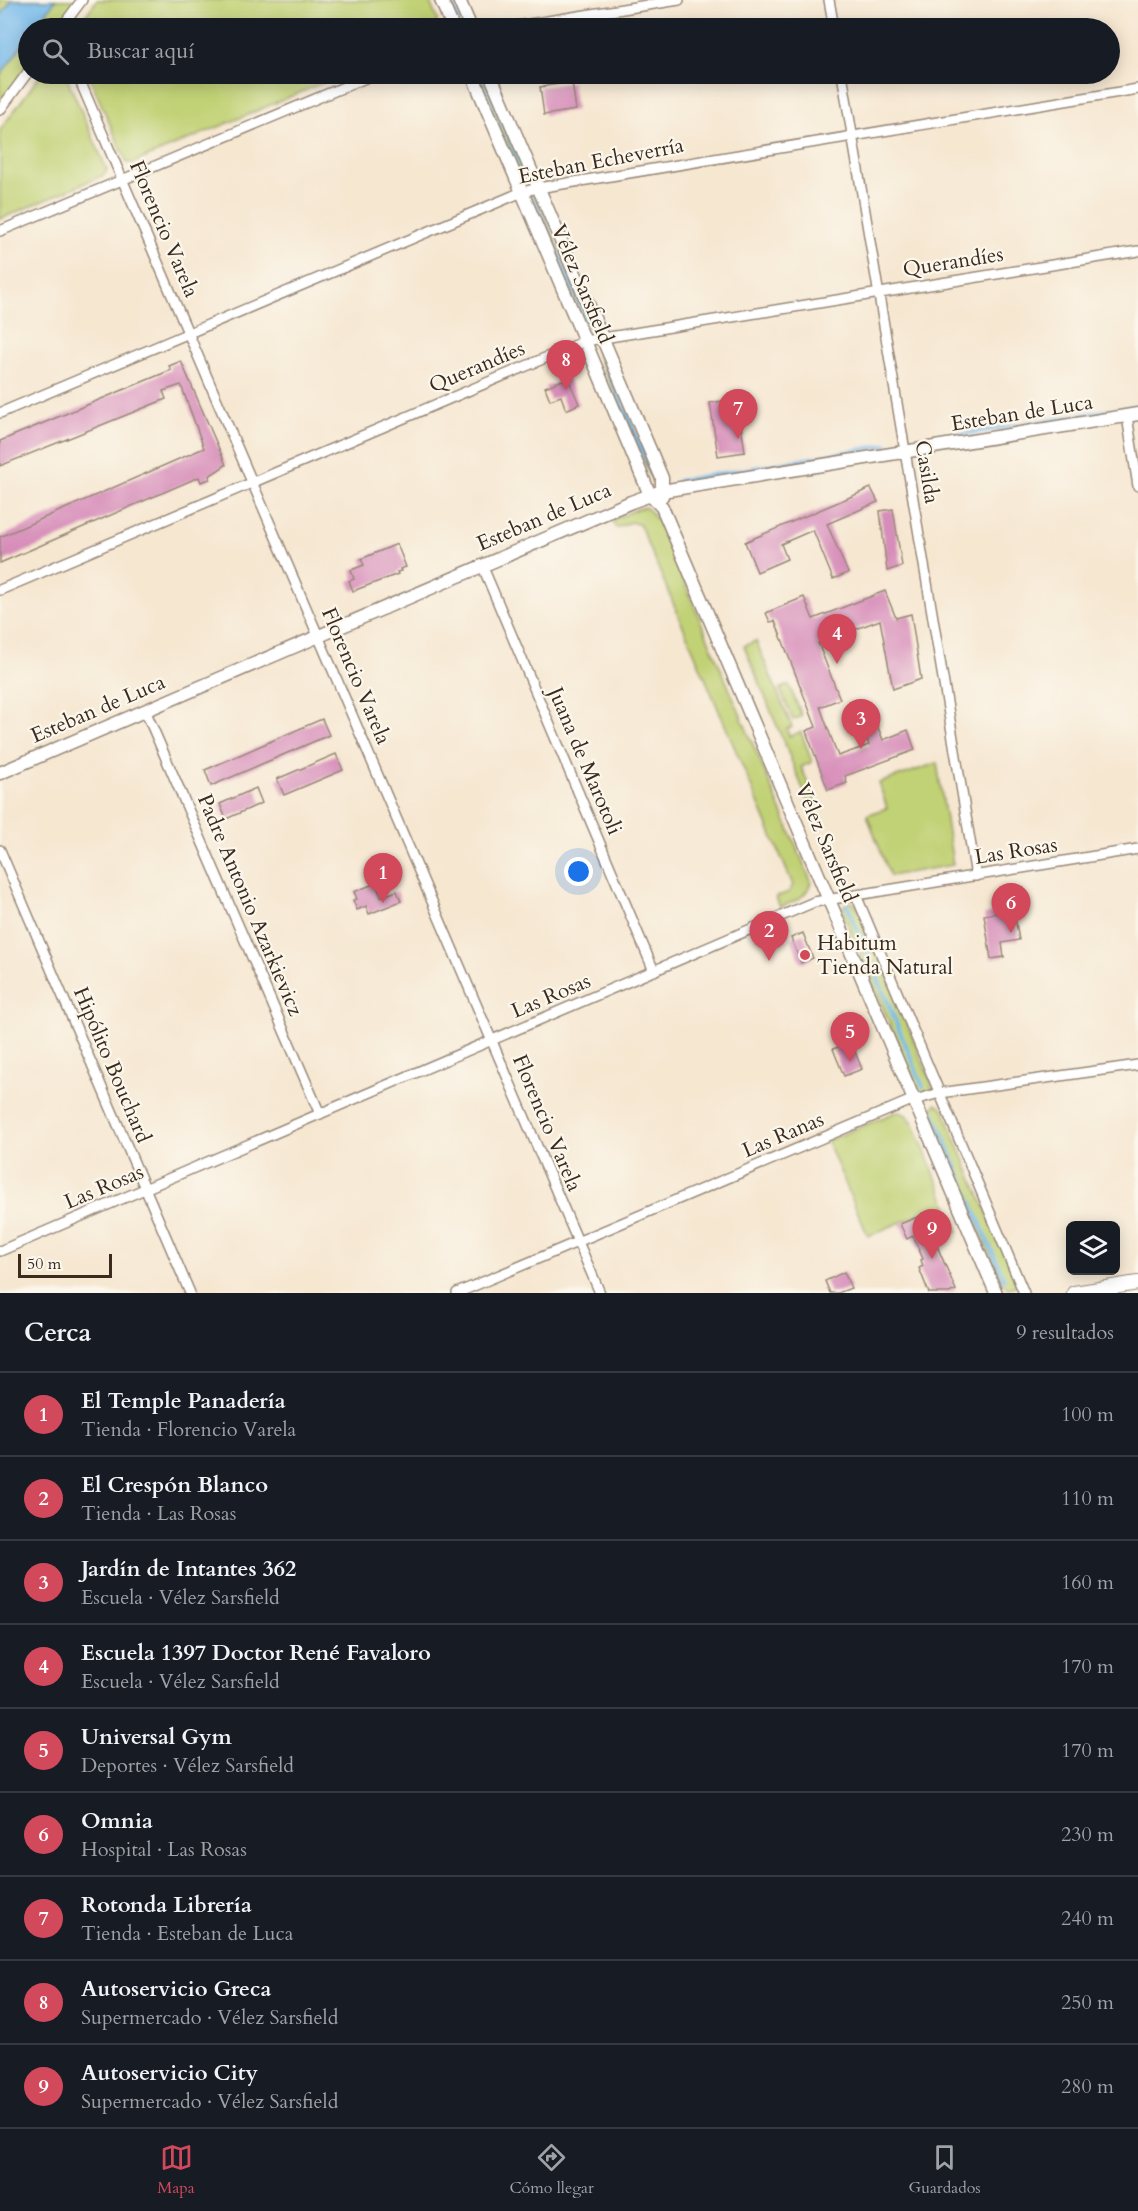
<!DOCTYPE html>
<html lang="es">
<meta charset="utf-8">
<style>
:root{--surface:#171b24;--page:#20242c;--text:#f1f3f6;--muted:#9ea1a6;--line:#363941;--accent:#d1495b}
body{margin:0;font-family:Cardo,serif;background:var(--page);color:var(--text)}
.controls{position:absolute;right:18px;bottom:18px;display:grid;overflow:hidden;border-radius:9px;box-shadow:0 3px 15px #0003}
.controls button{width:54px;height:54px;display:grid;place-items:center;padding:0;border:0;border-bottom:2px solid var(--line);background:var(--surface);color:var(--text);font:30px sans-serif}
.scale{position:absolute;left:18px;bottom:15px;width:94px;box-sizing:border-box;padding-left:6px;border:3px solid #3b2a1e;border-top:0;font-size:16px;line-height:21px;white-space:nowrap;color:#3b2a1e;-webkit-text-stroke:4px #fbf7ec;paint-order:stroke}
.you{position:absolute;left:579px;top:872px;width:21px;height:21px;margin:-15px;border:4px solid #fff;border-radius:50%;background:#1a73e8;box-shadow:0 0 0 9px #1a73e833}
.badge{display:grid;place-items:center;width:39px;height:39px;border-radius:50%;background:var(--accent);color:#fff;font-size:20px;font-weight:700}
.pin{position:absolute;translate:-50% -50px;filter:drop-shadow(0 2px 3px #0008)}
.pin::after{content:'';position:absolute;top:32px;width:21px;height:18px;background:inherit;clip-path:polygon(0 0,100% 0,50% 100%)}
.list{margin:0;padding:0;list-style:none}
h2{display:flex;justify-content:space-between;align-items:center;height:78px;margin:0;padding:0 24px;font-size:26px}
h2 small{font-size:20px;font-weight:400;color:var(--muted)}
.list li{display:grid;grid-template-columns:39px 1fr auto;gap:18px;align-items:center;box-sizing:border-box;height:84px;padding:0 24px;border-top:2px solid var(--line)}
.list b{display:block;font-size:22px;white-space:nowrap}
.list p{margin:0;font-size:20px;white-space:nowrap;color:var(--muted)}
.list em{font-size:20px;font-style:normal;color:var(--muted)}
.icon{flex:none;width:33px;height:33px;fill:none;stroke:currentColor;stroke-width:2;stroke-linecap:round;stroke-linejoin:round}
.map{position:relative;flex:none;width:1138px;height:1293px;overflow:hidden}
.search{position:absolute;background:var(--surface);box-shadow:0 3px 15px #0003;left:18px;right:18px;top:18px;height:66px;display:flex;align-items:center;gap:15px;box-sizing:border-box;padding:0 21px;border-radius:33px;color:var(--muted);font-size:22px}
.sheet{height:834px;background:var(--surface)}
nav{display:flex;justify-content:space-around;align-items:center;box-sizing:border-box;height:84px;border-top:2px solid var(--line);background:var(--surface);font-size:16px;color:var(--muted)}
nav a{display:grid;justify-items:center;gap:3px}
nav .on{color:var(--accent)}
.map>svg:first-child{display:block}
</style>
<div class="map">
<svg width="1138" height="1293" viewBox="0 0 1138 1293">
<rect width="100%" height="100%" fill="#fbf7ec"/>
<filter id="ink" filterUnits="userSpaceOnUse"><feTurbulence type="fractalNoise" baseFrequency=".0167" numOctaves="2"/><feDisplacementMap in="SourceGraphic" scale="12" xChannelSelector="R" yChannelSelector="G"/><feConvolveMatrix kernelMatrix="1 2 1 2 8 2 1 2 1" color-interpolation-filters="sRGB"/></filter>
<filter id="wash" filterUnits="userSpaceOnUse"><feTurbulence type="fractalNoise" baseFrequency=".008" numOctaves="4" result="noise"/><feDisplacementMap in="SourceGraphic" scale="24" xChannelSelector="R" yChannelSelector="G"/><feGaussianBlur stdDeviation="1.35" result="paint"/><feColorMatrix in="noise" values="0 0 0 0 0 0 0 0 0 0 0 0 0 0 0 0 0 1.4 0 .05"/><feComposite in="paint" operator="in"/></filter>
<g filter="url(#wash)">
<rect width="100%" height="100%" fill="#f6e7d1"/>
<g fill="#c1d174" stroke="#7e7e49" stroke-width="1.5">
<polygon points="0,0 82,0 61,28 28,28 28,72 0,110"/>
<polygon points="97,0 429,0 437,19 436,28 76,28"/>
<polygon points="41,74 65,74 107,170 104,175 0,219 0,130"/>
<polygon points="88,74 344,74 133,163 127,163"/>
<polygon points="476,74 486,74 526,174 523,176 520,175"/>
<polygon points="531,194 537,195 591,326 588,327 585,326 529,197"/>
<polygon points="597,345 599,345 657,480 655,481 651,478 596,351"/>
<path d="M 645,507 L 651,512 L 659,523 L 811,881 C 807,898 795,901 780,907 L 776,897 L 789,892 L 793,885 L 640,525 L 631,522 L 616,528 L 612,520 L 637,509 Z"/>
<polygon points="756,641 792,727 787,729 789,736 801,732 812,762 801,767 818,805 811,808 744,646"/>
<polygon points="789,685 802,716 793,720 780,689"/>
<polygon points="937,763 953,865 890,876 867,815 887,808 879,783"/>
<polygon points="849,902 854,903 860,912 931,1082 932,1089 929,1093 922,1093 917,1089 843,913 843,906"/>
<path d="M 937,1104 L 943,1108 C 966,1167 993,1224 1017,1283 L 1014,1287 L 1008,1288 L 1002,1283 L 930,1117 L 930,1109 Z"/>
<path d="M 896,1112 C 905,1112 908,1116 913,1123 L 958,1231 L 942,1238 L 929,1210 L 868,1236 L 827,1141 Z"/>
</g>
<polygon fill="#74b9eb" stroke="#587284" stroke-width="1.5" points="12,0 56,0 35,28 28,28 28,37 0,76 0,16"/>
<g fill="none" stroke-linecap="round" stroke-linejoin="round">
<g stroke="#74b9eb" stroke-width="4">
<polyline points="450,0 459,21"/>
<polyline points="481,74 523,171"/>
<polyline points="534,198 588,324"/>
<polyline points="599,349 654,478"/>
<polyline points="925,440 1138,406"/>
<polyline points="678,481 887,445"/>
<polyline points="847,905 923,1087"/>
<polyline points="933,1112 1004,1279"/>
</g>
</g>
<g id="blocks">
<g fill="#d78db9">
<polygon points="572,82 576,110 544,115 540,87"/>
<polygon points="181,361 226,465 209,476 210,479 201,482 199,477 0,563 0,537 204,448 181,385 163,391 166,399 0,466 0,441 171,370 169,366"/>
<polygon points="568,378 579,404 566,410 561,396 550,400 545,387"/>
<polygon points="737,399 745,452 718,456 710,403"/>
<polygon points="871,488 878,502 827,524 848,573 833,579 813,530 781,544 787,559 757,572 745,542"/>
<polygon points="893,509 902,566 887,571 880,511"/>
<polygon points="397,544 406,567 400,569 401,571 397,572 398,574 353,591 349,581 354,579 351,570 364,565 361,559"/>
<polygon points="885,591 896,618 911,614 921,679 893,689 880,620 818,643 840,699 820,707 838,756 869,745 857,715 871,710 883,740 908,730 915,750 845,776 847,783 828,790 806,731 816,727 775,621 770,622 766,613 804,597 813,619"/>
<polygon points="322,719 329,735 211,786 205,770"/>
<polygon points="336,754 343,770 284,795 277,779"/>
<polygon points="256,788 262,803 226,819 220,804"/>
<polygon points="376,883 381,897 397,891 401,901 369,914 366,906 357,910 353,900 357,899 354,892"/>
<polygon points="1012,900 1019,940 1002,943 1004,957 991,959 984,915 1001,912 999,902"/>
<polygon points="803,933 813,958 801,963 791,938"/>
<polygon points="851,1042 862,1069 844,1076 833,1049"/>
<polygon points="930,1212 934,1222 928,1225 956,1290 949,1293 929,1293 919,1268 923,1266 921,1260 923,1259 913,1236 907,1239 900,1224"/>
<polygon points="844,1272 851,1288 838,1293 830,1293 825,1281"/>
</g>
</g>
</g>
<g filter="url(#ink)">
<use href="#blocks" fill-opacity="0" stroke="#988878" stroke-width="1.5"/>
<g fill="none" stroke-linecap="round" stroke-linejoin="round">
<defs>
<g id="minor">
<polyline points="829,0 834,28"/>
<polyline points="61,28 82,0"/>
<polyline points="504,28 679,0"/>
<polyline points="77,74 600,1293"/>
<polyline points="842,74 976,876"/>
<polyline points="0,110 28,72"/>
<polyline points="0,231 375,74"/>
<polyline points="0,413 522,192 538,188 1138,89"/>
<polyline points="1127,416 1138,486"/>
<polyline points="482,565 654,971"/>
<polyline points="0,590 585,341 1138,251"/>
<polyline points="145,710 320,1114"/>
<polyline points="0,850 190,1293"/>
<polyline points="856,895 1024,1293"/>
<polyline points="0,1251 814,902 1138,849"/>
<polyline points="457,1293 907,1102 940,1093 1138,1065"/>
</g>
<g id="tertiary">
<polyline points="441,0 453,28"/>
<polyline points="459,0 471,28"/>
<polyline points="472,74 650,495 662,507 996,1293"/>
<polyline points="490,74 662,478 662,496"/>
<polyline points="0,773 631,502 662,491 1138,414"/>
</g>
<polyline id="secondary" points="1074,1293 1138,1283"/>
</defs>
<use href="#minor" stroke="#988878" stroke-width="12"/>
<use href="#tertiary" stroke="#988878" stroke-width="15"/>
<use href="#secondary" stroke="#988878" stroke-width="16"/>
<use href="#minor" stroke="#fff" stroke-width="9"/>
<use href="#tertiary" stroke="#fff" stroke-width="12"/>
<use href="#secondary" stroke="#fff" stroke-width="14"/>
</g>
</g>
<circle fill="#d1495b" stroke="#fbf7ec" stroke-width="2" cx="805" cy="955" r="6"/>
<g text-anchor="middle" dominant-baseline="central" stroke-width="4.5" stroke-linejoin="round" paint-order="stroke">
<g font-size="21" fill="#3b2a1e" stroke="#fbf7ec">
<text transform="translate(601 161) rotate(-11)">Esteban Echeverría</text>
<text transform="translate(164 229) rotate(67)">Florencio Varela</text>
<text transform="translate(953 262) rotate(-9)">Querandíes</text>
<text transform="translate(582 284) rotate(67)">Vélez Sarsfield</text>
<text transform="translate(477 367) rotate(-23)">Querandíes</text>
<text transform="translate(1022 413) rotate(-9)">Esteban de Luca</text>
<text transform="translate(927 472) rotate(81)">Casilda</text>
<text transform="translate(544 517) rotate(-23)">Esteban de Luca</text>
<text transform="translate(356 676) rotate(67)">Florencio Varela</text>
<text transform="translate(98 709) rotate(-23)">Esteban de Luca</text>
<text transform="translate(585 761) rotate(67)">Juana de Marotoli</text>
<text transform="translate(826 843) rotate(67)">Vélez Sarsfield</text>
<text transform="translate(1016 851) rotate(-9)">Las Rosas</text>
<text transform="translate(250 905) rotate(67)">Padre Antonio Azarkievicz</text>
<text transform="translate(551 996) rotate(-23)">Las Rosas</text>
<text transform="translate(112 1065) rotate(67)">Hipólito Bouchard</text>
<text transform="translate(547 1123) rotate(67)">Florencio Varela</text>
<text transform="translate(783 1135) rotate(-23)">Las Ranas</text>
<text transform="translate(104 1187) rotate(-23)">Las Rosas</text>
</g>
<g font-size="21" fill="#3b2a1e" stroke="#fbf7ec" text-anchor="start">
<text x="817" y="943">Habitum<tspan x="817" dy="24">Tienda Natural</tspan></text>
</g>
</g>
</svg>
<div class="controls">
<button><svg class="icon" aria-label="layers" viewBox="0 0 24 24"><path d="M12 4l9 5-9 5-9-5zM3 14l9 5 9-5"/></svg></button>
</div>
<div class="scale">50 m</div>
<div class="you"></div>
<div class="pin badge" style="left:383px;top:903px">1</div>
<div class="pin badge" style="left:769px;top:961px">2</div>
<div class="pin badge" style="left:861px;top:749px">3</div>
<div class="pin badge" style="left:837px;top:664px">4</div>
<div class="pin badge" style="left:850px;top:1062px">5</div>
<div class="pin badge" style="left:1011px;top:933px">6</div>
<div class="pin badge" style="left:738px;top:439px">7</div>
<div class="pin badge" style="left:566px;top:390px">8</div>
<div class="pin badge" style="left:932px;top:1259px">9</div>
<div class="search"><svg class="icon" aria-label="search" viewBox="0 0 24 24"><circle cx="10" cy="10" r="6"/><path d="M15 15l6 6"/></svg>Buscar aquí</div>
</div>
<section class="sheet">
<h2>Cerca<small>9 resultados</small></h2>
<ul class="list">
<li><span class="badge">1</span><div><b>El Temple Panadería</b><p>Tienda · Florencio Varela</p></div><em>100 m</em></li>
<li><span class="badge">2</span><div><b>El Crespón Blanco</b><p>Tienda · Las Rosas</p></div><em>110 m</em></li>
<li><span class="badge">3</span><div><b>Jardín de Intantes 362</b><p>Escuela · Vélez Sarsfield</p></div><em>160 m</em></li>
<li><span class="badge">4</span><div><b>Escuela 1397 Doctor René Favaloro</b><p>Escuela · Vélez Sarsfield</p></div><em>170 m</em></li>
<li><span class="badge">5</span><div><b>Universal Gym</b><p>Deportes · Vélez Sarsfield</p></div><em>170 m</em></li>
<li><span class="badge">6</span><div><b>Omnia</b><p>Hospital · Las Rosas</p></div><em>230 m</em></li>
<li><span class="badge">7</span><div><b>Rotonda Librería</b><p>Tienda · Esteban de Luca</p></div><em>240 m</em></li>
<li><span class="badge">8</span><div><b>Autoservicio Greca</b><p>Supermercado · Vélez Sarsfield</p></div><em>250 m</em></li>
<li><span class="badge">9</span><div><b>Autoservicio City</b><p>Supermercado · Vélez Sarsfield</p></div><em>280 m</em></li>
</ul>
</section>
<nav>
<a class="on"><svg class="icon" aria-label="map" viewBox="0 0 24 24"><path d="M3 6l6-2 6 2 6-2v14l-6 2-6-2-6 2zM9 4v14M15 6v14"/></svg>Mapa</a>
<a><svg class="icon" aria-label="directions" viewBox="0 0 24 24"><path d="M12 3l9 9-9 9-9-9zM9 14v-3h6M13 9l2 2-2 2"/></svg>Cómo llegar</a>
<a><svg class="icon" aria-label="saved" viewBox="0 0 24 24"><path d="M7 4h10v16l-5-4-5 4z"/></svg>Guardados</a>
</nav>
